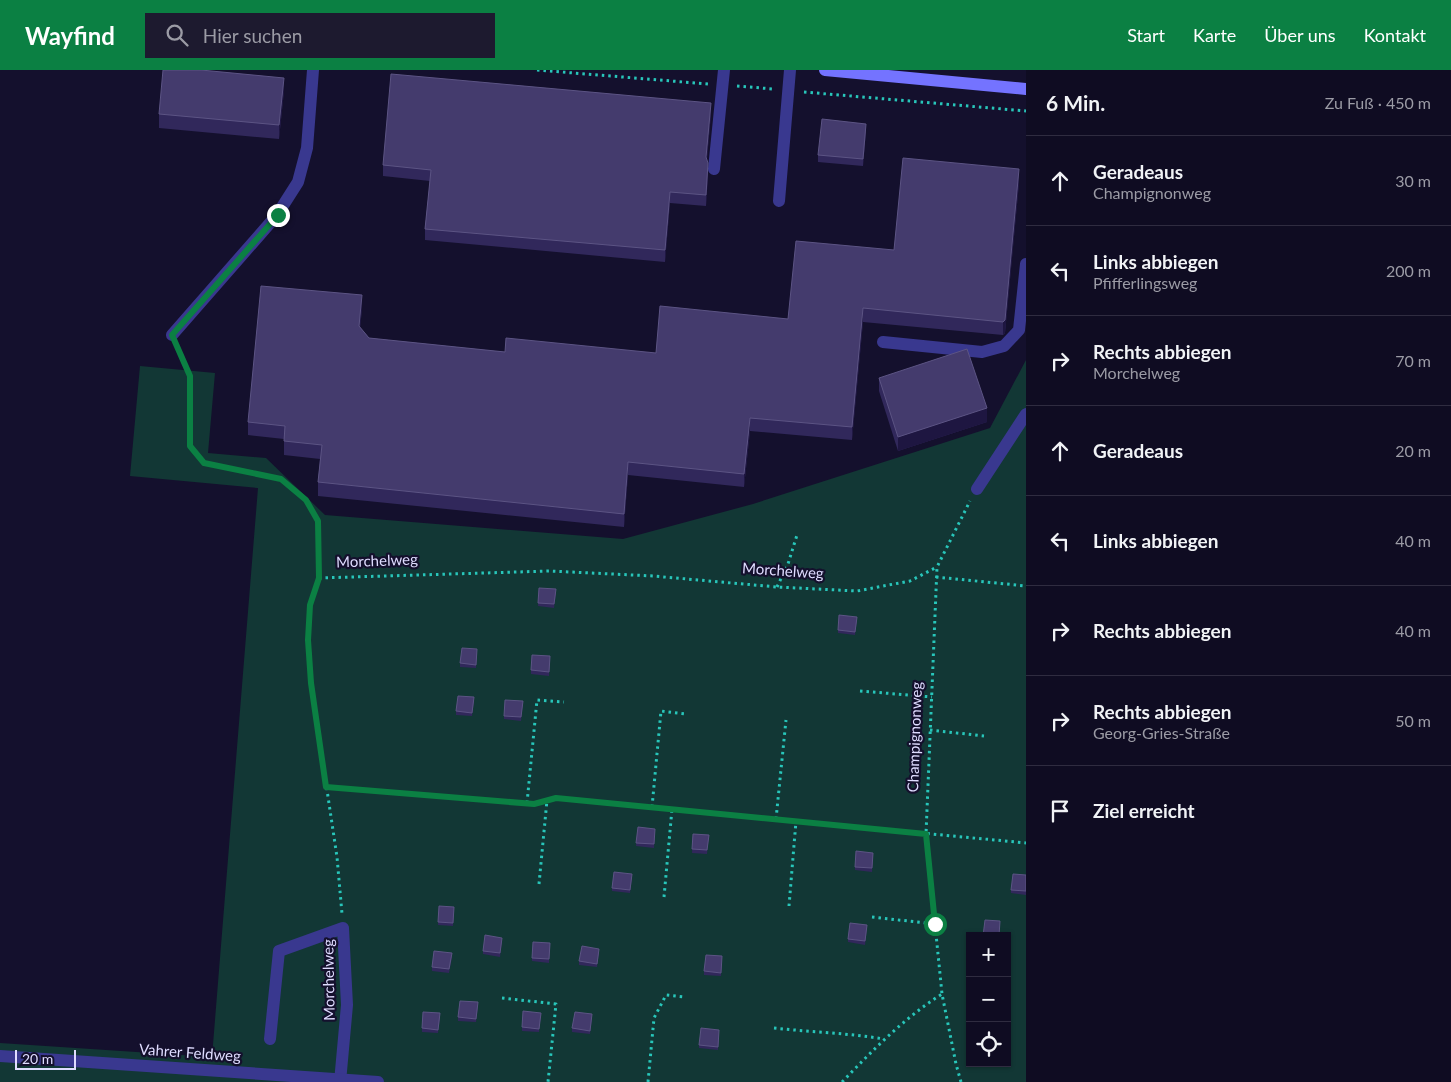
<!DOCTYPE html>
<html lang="de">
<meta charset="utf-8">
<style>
:root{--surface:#0f0c22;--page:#1d1a2f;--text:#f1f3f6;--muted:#9b9ba5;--line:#2f2c40;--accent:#0b8043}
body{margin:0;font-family:Lato,sans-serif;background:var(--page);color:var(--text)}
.controls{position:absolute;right:15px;bottom:15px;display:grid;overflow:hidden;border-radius:0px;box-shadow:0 1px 4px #0004}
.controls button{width:45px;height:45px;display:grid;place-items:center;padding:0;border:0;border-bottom:1px solid var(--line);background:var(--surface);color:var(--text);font:25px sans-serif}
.scale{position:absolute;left:15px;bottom:12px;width:61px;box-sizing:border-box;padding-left:5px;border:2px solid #dfdcff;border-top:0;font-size:14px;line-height:18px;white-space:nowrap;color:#dfdcff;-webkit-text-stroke:4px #14102d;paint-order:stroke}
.stop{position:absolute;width:15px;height:15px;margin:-11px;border:4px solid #0b8043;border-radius:50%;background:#fff}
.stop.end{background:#0b8043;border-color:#fff;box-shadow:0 1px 5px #0008}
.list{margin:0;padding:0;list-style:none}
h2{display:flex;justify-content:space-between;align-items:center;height:65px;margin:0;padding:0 20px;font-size:21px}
h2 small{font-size:16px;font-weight:400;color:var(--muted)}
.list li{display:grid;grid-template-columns:32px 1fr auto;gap:15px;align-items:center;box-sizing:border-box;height:90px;padding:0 20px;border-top:1px solid var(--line)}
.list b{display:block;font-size:19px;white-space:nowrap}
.list p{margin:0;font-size:16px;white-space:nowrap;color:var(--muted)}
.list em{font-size:16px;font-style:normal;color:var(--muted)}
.icon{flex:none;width:28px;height:28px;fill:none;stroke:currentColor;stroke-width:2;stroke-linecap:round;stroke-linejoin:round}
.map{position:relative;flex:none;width:1026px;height:1012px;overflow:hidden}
header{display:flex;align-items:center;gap:30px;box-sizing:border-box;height:70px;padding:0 25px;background:var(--accent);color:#fff}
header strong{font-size:24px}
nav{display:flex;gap:28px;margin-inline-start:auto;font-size:18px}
.search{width:350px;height:45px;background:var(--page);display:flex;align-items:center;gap:12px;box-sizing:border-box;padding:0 18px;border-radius:0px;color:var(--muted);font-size:19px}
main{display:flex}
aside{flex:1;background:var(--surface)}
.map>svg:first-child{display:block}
</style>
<header>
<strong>Wayfind</strong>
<div class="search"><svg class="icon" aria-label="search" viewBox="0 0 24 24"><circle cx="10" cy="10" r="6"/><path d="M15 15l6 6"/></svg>Hier suchen</div>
<nav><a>Start</a><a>Karte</a><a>Über uns</a><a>Kontakt</a></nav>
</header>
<main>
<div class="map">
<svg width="1026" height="1012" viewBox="0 0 1026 1012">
<rect width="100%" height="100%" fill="#14102d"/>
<path fill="#123735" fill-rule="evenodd" d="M 1026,290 L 1026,1012 L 0,1012 L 0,973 L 212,987 L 258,418 L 130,406 L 140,296 L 215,303 L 208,383 L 266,388 L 325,445 L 623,469 L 753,434 L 990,358 ZM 970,866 L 1007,866 L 1007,993 L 970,993 Z"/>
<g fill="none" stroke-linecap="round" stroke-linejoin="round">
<g stroke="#28c6ba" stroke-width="3" stroke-dasharray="2.5 4" stroke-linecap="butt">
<polyline points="537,0 708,14"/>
<polyline points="737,16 773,19"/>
<polyline points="804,22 1026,41"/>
<polyline points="179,279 190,306 190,376 204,393 281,409 306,430 319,451 319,508 310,535 309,570 311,613 337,787 342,844"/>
<polyline points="936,507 1026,516"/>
<polyline points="319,508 550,501 653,506 777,517 857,521 910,511 937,497"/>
<polyline points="777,517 788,494 797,465"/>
<polyline points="860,621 932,627"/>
<polyline points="930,660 984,666"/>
<polyline points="326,717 534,734 556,728 1026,773"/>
<polyline points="527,733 537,630 564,632"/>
<polyline points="652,737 661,641 685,644"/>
<polyline points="776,749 786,650"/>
<polyline points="539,814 547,730"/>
<polyline points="664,827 672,739"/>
<polyline points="789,836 796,751"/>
<polyline points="872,847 935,854"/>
<polyline points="502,928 556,934 548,1012"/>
<path d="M 774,958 C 810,962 847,963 884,969"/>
<polyline points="648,1012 654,948 666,925 684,927"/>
<path d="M 842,1012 C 873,980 904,948 942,924"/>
<polyline points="961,1012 956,994 942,924 926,764 937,497 970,431"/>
</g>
<g stroke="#39388f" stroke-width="12">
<polyline points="714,99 724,0"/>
<polyline points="779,131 790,0"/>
<polyline points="883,272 982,282 1004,276 1019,260 1026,194"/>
<polyline points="977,419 1026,344"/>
<polyline points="270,969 279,881 343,858 347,935 340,1012"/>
<polyline points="0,986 378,1012"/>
</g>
<polyline stroke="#39388f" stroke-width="12" points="172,265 277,145 298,112 307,78 313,0"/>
<polyline stroke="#7473ff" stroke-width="12" points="825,0 1026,19"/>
</g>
<g fill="#31285b">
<polygon points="284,21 279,69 159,58 159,44"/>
<polygon points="711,44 707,89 708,105 706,136 670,133 665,192 425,170 425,159 430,111 383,106 383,95"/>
<polygon points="866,61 863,96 818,92 818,85"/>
<polygon points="1019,113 1005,263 1003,265 863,252 852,370 750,361 744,417 628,405 624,457 318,426 318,412 320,389 284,385 284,369 248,365 248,352 362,239 360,258 369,268 505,282 656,283 788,249 894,180"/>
<polygon points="879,308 987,352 898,381 879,321"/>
<polygon points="539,518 556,523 554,538 538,536"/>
<polygon points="857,550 855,565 838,563 838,560"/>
<polygon points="477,583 476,598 460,597 460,593"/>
<polygon points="550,590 549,606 531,604 531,600"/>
<polygon points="474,631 472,646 456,645 456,641"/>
<polygon points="523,631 521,651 504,649 504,646"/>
<polygon points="638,757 655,762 654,778 636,776"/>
<polygon points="693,764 709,765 707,784 692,783"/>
<polygon points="873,783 872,802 855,800 855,797"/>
<polygon points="1026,805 1026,825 1011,823 1011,820"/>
<polygon points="632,808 630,823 612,821 612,818"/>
<polygon points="439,836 454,837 453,856 438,855"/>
<polygon points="867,858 865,875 848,872 848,869"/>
<polygon points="502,871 500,887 483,884 483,881"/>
<polygon points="550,873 549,893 532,891 532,888"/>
<polygon points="599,882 597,897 579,895 579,891"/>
<polygon points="722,886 721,906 704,905 704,901"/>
<polygon points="452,887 449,903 432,901 432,897"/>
<polygon points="478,936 476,952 458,951 458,947"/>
<polygon points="541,943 539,962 522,961 522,957"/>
<polygon points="440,947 438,963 422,962 422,958"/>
<polygon points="592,948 590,964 572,962 572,958"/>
<polygon points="719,964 718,980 699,978 699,975"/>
</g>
<g fill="#1e1641">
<polygon points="284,8 284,21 279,69 279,55"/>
<polygon points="711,33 711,44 706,98 706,87"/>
<polygon points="866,54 866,61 863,96 863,89"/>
<polygon points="708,93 708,105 706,136 706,125"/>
<polygon points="1019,99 1019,113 1005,263 1003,265 1003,252"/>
<polygon points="670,122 670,133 665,192 665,180"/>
<polygon points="362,225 362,239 359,270 359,256"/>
<polygon points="863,238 863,252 852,370 852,357"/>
<polygon points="987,338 987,352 898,381 898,367"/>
<polygon points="750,348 750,361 744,417 744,404"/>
<polygon points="628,392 628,405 624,457 624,444"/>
</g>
<g fill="#443b6d" stroke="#5c5484">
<polygon points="163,0 201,0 284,8 279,55 159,44"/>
<polygon points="391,4 711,33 706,87 708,93 706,125 670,122 665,180 425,159 431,100 383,95"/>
<polygon points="822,49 866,54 863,89 818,85"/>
<polygon points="903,88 1019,99 1005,250 1003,252 863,238 852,357 750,348 744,404 628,392 624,444 318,412 322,375 284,371 285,356 248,352 261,216 362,225 359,256 369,268 505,282 506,268 656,283 660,236 788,249 796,171 894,180"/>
<polygon points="967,279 987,338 898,367 879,308"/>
<polygon points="539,518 556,519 554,534 538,533"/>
<polygon points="839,545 857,547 855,562 838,560"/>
<polygon points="462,578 477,579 476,595 460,593"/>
<polygon points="532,585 550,586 549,602 531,600"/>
<polygon points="458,626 474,627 472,643 456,641"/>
<polygon points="505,630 523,631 521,647 504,646"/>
<polygon points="638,757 655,759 654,774 636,773"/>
<polygon points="693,764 709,765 707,780 692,779"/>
<polygon points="856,781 873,783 872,798 855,797"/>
<polygon points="614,802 632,804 630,820 612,818"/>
<polygon points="1013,804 1026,805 1026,821 1011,820"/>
<polygon points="439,836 454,837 453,853 438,852"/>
<polygon points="985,850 1000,851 999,866 983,866"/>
<polygon points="850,853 867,855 865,871 848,869"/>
<polygon points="485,865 502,868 500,883 483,881"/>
<polygon points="533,872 550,873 549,889 532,888"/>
<polygon points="582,876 599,879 597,894 579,891"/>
<polygon points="434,881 452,883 449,899 432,897"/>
<polygon points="706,885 722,886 721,903 704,901"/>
<polygon points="460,931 478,932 476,949 458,947"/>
<polygon points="523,941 541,943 539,959 522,957"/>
<polygon points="423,942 440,943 438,960 422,958"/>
<polygon points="575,942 592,944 590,961 572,958"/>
<polygon points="701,958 719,960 718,977 699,975"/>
</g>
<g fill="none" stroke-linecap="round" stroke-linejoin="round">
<polyline stroke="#0b8043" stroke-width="6" points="278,145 172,265 190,306 190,376 204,393 281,409 306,430 318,451 319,508 310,535 308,570 311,613 326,717 534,734 556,728 926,764 935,854"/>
</g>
<g text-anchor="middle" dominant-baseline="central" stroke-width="4.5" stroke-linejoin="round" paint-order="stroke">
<g font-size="15" fill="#dfdcff" stroke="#14102d">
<text transform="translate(377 490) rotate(-2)">Morchelweg</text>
<text transform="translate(783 500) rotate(4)">Morchelweg</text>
<text transform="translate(914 667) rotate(-88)">Champignonweg</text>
<text transform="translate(328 910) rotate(-91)">Morchelweg</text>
<text transform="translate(190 982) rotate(4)">Vahrer Feldweg</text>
</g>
</g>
</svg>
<div class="controls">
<button>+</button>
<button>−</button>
<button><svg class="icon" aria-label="locate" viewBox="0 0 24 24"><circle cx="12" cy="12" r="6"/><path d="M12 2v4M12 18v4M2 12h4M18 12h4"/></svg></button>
</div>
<div class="scale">20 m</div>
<div class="stop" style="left:935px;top:854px"></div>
<div class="stop end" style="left:278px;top:145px"></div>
</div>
<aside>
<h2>6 Min.<small>Zu Fuß · 450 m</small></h2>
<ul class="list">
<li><svg class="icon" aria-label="ahead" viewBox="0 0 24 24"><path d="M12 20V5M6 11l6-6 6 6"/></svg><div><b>Geradeaus</b><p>Champignonweg</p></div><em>30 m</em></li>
<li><svg class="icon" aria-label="left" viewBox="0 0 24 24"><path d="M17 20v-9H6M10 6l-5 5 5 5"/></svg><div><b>Links abbiegen</b><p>Pfifferlingsweg</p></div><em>200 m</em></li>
<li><svg class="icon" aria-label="right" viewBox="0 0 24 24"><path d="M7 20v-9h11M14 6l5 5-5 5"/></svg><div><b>Rechts abbiegen</b><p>Morchelweg</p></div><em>70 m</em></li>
<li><svg class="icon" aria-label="ahead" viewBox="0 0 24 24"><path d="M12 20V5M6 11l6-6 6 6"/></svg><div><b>Geradeaus</b></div><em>20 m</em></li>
<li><svg class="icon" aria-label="left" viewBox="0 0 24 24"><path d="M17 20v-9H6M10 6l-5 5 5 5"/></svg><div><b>Links abbiegen</b></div><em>40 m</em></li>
<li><svg class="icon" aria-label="right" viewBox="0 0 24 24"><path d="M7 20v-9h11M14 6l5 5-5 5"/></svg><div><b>Rechts abbiegen</b></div><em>40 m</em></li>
<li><svg class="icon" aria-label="right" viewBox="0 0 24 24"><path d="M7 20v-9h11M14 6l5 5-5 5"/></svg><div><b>Rechts abbiegen</b><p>Georg-Gries-Straße</p></div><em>50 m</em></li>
<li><svg class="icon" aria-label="arrive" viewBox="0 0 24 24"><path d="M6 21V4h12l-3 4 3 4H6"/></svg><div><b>Ziel erreicht</b></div></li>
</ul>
</aside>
</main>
